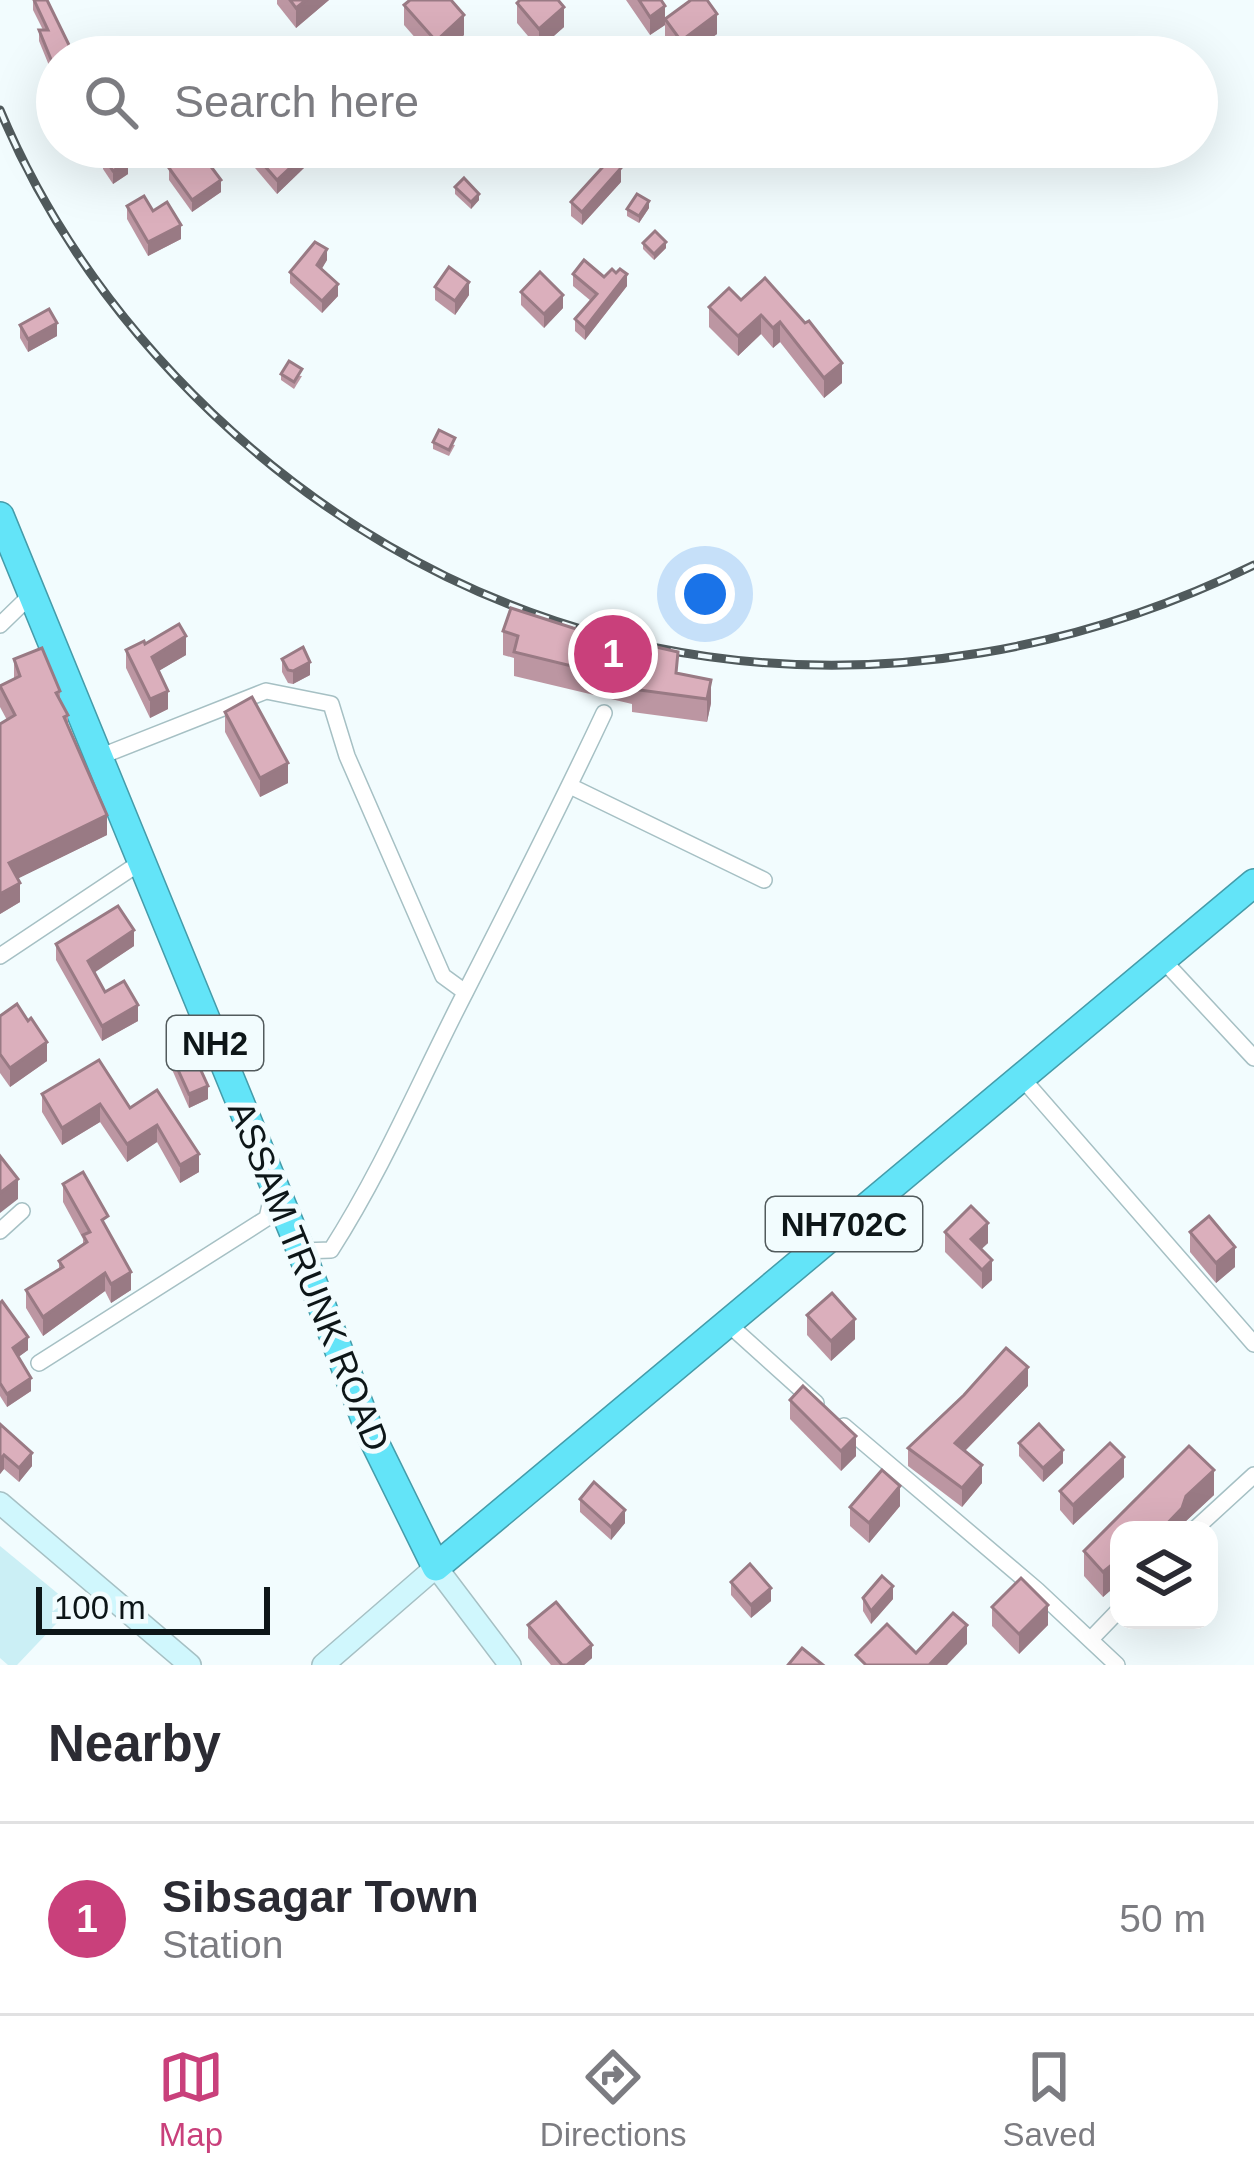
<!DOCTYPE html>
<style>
:root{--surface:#fff;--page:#f7f7f7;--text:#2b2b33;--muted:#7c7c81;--line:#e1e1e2;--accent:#c9407b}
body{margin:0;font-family:Helvetica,sans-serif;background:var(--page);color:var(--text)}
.controls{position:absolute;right:36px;bottom:36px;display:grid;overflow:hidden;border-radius:24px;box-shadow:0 12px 48px #0002}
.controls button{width:108px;height:108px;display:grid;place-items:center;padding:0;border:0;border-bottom:3px solid var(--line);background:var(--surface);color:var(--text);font:60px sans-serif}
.scale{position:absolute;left:36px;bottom:30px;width:234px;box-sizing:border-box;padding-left:12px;border:6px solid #0d1618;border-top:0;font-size:33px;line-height:42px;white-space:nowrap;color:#0d1618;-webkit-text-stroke:9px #f2fcfe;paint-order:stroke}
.you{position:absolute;left:705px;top:594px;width:42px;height:42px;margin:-30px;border:9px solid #fff;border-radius:50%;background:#1a73e8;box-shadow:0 0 0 18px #1a73e833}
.badge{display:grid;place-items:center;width:78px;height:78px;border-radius:50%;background:var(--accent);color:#fff;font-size:39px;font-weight:700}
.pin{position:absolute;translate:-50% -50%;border:6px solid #fff;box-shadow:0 3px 12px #0006}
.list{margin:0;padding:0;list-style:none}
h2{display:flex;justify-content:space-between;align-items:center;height:156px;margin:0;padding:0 48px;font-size:51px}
h2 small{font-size:39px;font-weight:400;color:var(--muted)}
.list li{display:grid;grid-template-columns:78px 1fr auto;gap:36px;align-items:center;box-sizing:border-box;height:192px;padding:0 48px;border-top:3px solid var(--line)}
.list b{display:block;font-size:45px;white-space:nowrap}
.list p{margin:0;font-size:39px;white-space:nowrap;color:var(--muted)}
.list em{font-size:39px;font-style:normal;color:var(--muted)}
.icon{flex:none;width:66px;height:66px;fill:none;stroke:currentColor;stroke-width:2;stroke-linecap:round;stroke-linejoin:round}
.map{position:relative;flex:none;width:1254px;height:1665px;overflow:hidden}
.search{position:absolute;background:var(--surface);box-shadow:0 12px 48px #0002;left:36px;right:36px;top:36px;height:132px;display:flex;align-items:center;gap:30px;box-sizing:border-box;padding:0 42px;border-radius:66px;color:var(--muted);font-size:45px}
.sheet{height:348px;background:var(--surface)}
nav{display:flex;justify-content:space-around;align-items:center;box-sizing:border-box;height:168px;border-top:3px solid var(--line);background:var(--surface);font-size:33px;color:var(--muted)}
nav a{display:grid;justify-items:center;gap:6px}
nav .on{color:var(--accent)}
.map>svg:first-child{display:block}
</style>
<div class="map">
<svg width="1254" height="1665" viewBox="0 0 1254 1665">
<rect width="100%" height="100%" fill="#f2fcfe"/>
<polygon fill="#cbeff5" points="0,1546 73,1606 17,1665 8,1665 0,1658"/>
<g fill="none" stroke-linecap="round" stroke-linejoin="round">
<defs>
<g id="street">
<polyline points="0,625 33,593"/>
<polyline points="99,757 266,691 331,704 347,756 443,976 465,992"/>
<polyline points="570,786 764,880"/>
<polyline points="0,956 141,862"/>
<polyline points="1162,959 1254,1058"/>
<polyline points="1022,1078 1254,1344"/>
<polyline points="0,1231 22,1211"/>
<path d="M 301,1251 L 331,1250 C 384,1167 421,1078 466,991 C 513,899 560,807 604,713"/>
<polyline points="725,1321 816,1403"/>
<polyline points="39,1363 267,1218 273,1192"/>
<polyline points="844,1426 1037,1590 1117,1665"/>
<polyline points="1194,1530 1254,1475"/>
<polyline points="1091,1639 1119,1610"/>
</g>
<g id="secondary">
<polyline points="0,1503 190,1665"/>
<polyline points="323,1665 436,1567 510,1665"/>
</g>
<polyline id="highway" points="0,516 301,1251 371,1435 436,1567 1254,883"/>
</defs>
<use href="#street" stroke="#a6c0c4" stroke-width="18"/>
<use href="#secondary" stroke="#a6c0c4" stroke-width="24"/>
<use href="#highway" stroke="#459caa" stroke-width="30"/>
<use href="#street" stroke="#fff" stroke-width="15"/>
<use href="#secondary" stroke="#d0f7fd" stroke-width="21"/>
<use href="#highway" stroke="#63e4f8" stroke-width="27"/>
<defs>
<path id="rail" d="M 0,110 C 48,225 122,327 212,413 C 500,687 899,738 1254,565"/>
</defs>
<use href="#rail" stroke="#505a5c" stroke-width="9"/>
<use href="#rail" stroke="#f2fcfe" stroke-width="4.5" stroke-dasharray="14" stroke-linecap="butt"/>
</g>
<g fill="#bc96a2">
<polygon points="33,0 70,57 57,57 57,85 39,41 39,30 43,30 33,10"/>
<polygon points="277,0 329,0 296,28 277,4"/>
<polygon points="626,0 661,0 665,19 717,34 685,57 678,57 665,39 665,25 650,35"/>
<polygon points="517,3 564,27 539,49 517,23"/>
<polygon points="404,5 464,35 440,57 432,57 404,25"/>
<polygon points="250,149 305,152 306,166 277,194 250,162"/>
<polygon points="103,156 128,174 113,184 103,169"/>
<polygon points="169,168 221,192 192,212 169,180"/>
<polygon points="621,182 582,225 571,216 571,202"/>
<polygon points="455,187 479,200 471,209 455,194"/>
<polygon points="127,206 181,239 148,256 127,219"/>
<polygon points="649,208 639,223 627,216 627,209"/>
<polygon points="643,243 666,248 654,260 643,249"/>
<polygon points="327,260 321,269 338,296 322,313 290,283 290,272"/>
<polygon points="616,273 627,286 585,340 575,331 575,319 591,301 573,286 573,274 604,277"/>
<polygon points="765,278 842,383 824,398 780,342 773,348 761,334 738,356 709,327 709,307 741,300"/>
<polygon points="435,287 469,295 455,315 435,300"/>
<polygon points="521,292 563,308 544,328 521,305"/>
<polygon points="20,325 57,336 28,352 20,338"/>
<polygon points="281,374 302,376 294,389 281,380"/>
<polygon points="433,442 455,445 449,456 433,449"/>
<polygon points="503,631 678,673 711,703 707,722 632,712 632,704 514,676 514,658 503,655"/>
<polygon points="145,644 186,655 158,671 168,709 150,718 126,668 126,650"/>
<polygon points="42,648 60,691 60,700 68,715 68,725 107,815 107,835 18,878 20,883 20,902 0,914 0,724 7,720 0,707 0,686 14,679 14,659"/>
<polygon points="282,659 310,675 293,684 288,683 282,672"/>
<polygon points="225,712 288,783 260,797 225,732"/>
<polygon points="56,944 134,946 94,972 105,992 138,1021 102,1041 56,960"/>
<polygon points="0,1016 47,1061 10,1087 0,1073"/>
<polygon points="170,1052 208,1099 189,1108 170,1065"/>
<polygon points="157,1090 199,1172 180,1183 157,1142 127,1162 100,1122 62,1145 42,1112 42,1094 130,1108"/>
<polygon points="63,1184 108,1230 131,1290 111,1303 105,1291 43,1336 26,1308 26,1290 59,1269 59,1261 83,1244 83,1239 63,1202"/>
<polygon points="945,1232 988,1243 981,1249 992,1280 982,1289 945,1252"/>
<polygon points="1190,1232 1235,1267 1216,1283 1190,1252"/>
<polygon points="0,1303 28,1350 18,1357 31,1391 7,1407 0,1396"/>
<polygon points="807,1315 855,1339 831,1361 807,1335"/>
<polygon points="1028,1386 965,1451 982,1483 962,1507 908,1466 908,1448"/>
<polygon points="790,1400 856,1456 841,1471 790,1419"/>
<polygon points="0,1424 32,1466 19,1482 4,1469 0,1474"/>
<polygon points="1019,1443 1063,1463 1043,1482 1019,1456"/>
<polygon points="1189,1446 1214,1470 1214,1495 1186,1521 1183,1530 1119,1530 1119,1583 1103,1597 1084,1576 1084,1551"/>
<polygon points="1124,1477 1073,1525 1060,1510 1060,1491"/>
<polygon points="580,1499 625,1523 611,1540 580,1512"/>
<polygon points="900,1506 869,1543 850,1526 850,1507"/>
<polygon points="731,1582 771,1601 751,1618 731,1595"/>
<polygon points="863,1598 893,1599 871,1624 863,1611"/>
<polygon points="992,1607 1048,1625 1019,1654 992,1626"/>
<polygon points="528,1625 592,1658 584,1665 551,1665 528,1638"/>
</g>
<g fill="#997a84">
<polygon points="306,0 329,0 296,28 296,8"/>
<polygon points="665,6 665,25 650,35 650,17"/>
<polygon points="564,7 564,27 539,49 539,29"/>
<polygon points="717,14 717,34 685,57 681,57 681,41"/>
<polygon points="464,15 464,35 440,57 436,57 436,41"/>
<polygon points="306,153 306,166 277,194 277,180"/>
<polygon points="128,161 128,174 113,184 113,171"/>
<polygon points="621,168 621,182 582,225 582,212"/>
<polygon points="221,180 221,192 192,212 192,200"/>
<polygon points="479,194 479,200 471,209 471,202"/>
<polygon points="649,201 649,208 639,223 639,216"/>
<polygon points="181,225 181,239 148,256 148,242"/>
<polygon points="666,242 666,248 654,260 654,254"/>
<polygon points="327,249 327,260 317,277 317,265"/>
<polygon points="627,274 627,286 585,340 585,328"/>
<polygon points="469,282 469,295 455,315 455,301"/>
<polygon points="338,284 338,296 322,313 322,301"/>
<polygon points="563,295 563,308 544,328 544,314"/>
<polygon points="761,315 761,334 738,356 738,336"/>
<polygon points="780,322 780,342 773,348 773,328"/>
<polygon points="57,323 57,336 28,352 28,339"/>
<polygon points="842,363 842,383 824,398 824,378"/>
<polygon points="186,636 186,655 152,675 152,657"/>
<polygon points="310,662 310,675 293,684 293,671"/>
<polygon points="711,680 711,703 707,722 707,699"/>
<polygon points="168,691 168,709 150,718 150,699"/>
<polygon points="288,763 288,783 260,797 260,778"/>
<polygon points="107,815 107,835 9,883 9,863"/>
<polygon points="20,883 20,902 0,914 0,894"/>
<polygon points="134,930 134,946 88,977 88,961"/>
<polygon points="138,1005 138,1021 102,1041 102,1026"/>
<polygon points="47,1042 47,1061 10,1087 10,1068"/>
<polygon points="208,1086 208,1099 189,1108 189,1094"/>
<polygon points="100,1104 100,1122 62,1145 62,1128"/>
<polygon points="157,1125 157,1142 127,1162 127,1144"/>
<polygon points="199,1154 199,1172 180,1183 180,1165"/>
<polygon points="18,1179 18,1199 0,1213 0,1193"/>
<polygon points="988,1223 988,1243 971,1259 971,1239"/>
<polygon points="1235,1247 1235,1267 1216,1283 1216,1263"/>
<polygon points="992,1260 992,1280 982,1289 982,1270"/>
<polygon points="131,1272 131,1290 111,1303 111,1284"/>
<polygon points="105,1273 105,1291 43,1336 43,1317"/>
<polygon points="855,1319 855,1339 831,1361 831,1341"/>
<polygon points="28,1337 28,1350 13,1361 13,1348"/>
<polygon points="1028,1367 1028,1386 955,1461 955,1443"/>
<polygon points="31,1378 31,1391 7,1407 7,1394"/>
<polygon points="856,1436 856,1456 841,1471 841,1451"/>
<polygon points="1063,1450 1063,1463 1043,1482 1043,1468"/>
<polygon points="32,1453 32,1466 19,1482 19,1468"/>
<polygon points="4,1455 4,1469 0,1474 0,1460"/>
<polygon points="1124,1457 1124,1477 1073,1525 1073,1505"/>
<polygon points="982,1465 982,1483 962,1507 962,1488"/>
<polygon points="1214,1470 1214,1495 1186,1521 1183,1530 1161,1530 1186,1496"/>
<polygon points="900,1486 900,1506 869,1543 869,1523"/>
<polygon points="625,1510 625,1523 611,1540 611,1527"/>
<polygon points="1119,1559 1119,1583 1103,1597 1103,1572"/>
<polygon points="893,1586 893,1599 871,1624 871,1611"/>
<polygon points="771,1588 771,1601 751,1618 751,1605"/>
<polygon points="1048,1605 1048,1625 1019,1654 1019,1634"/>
<polygon points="967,1625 967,1644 947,1665 929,1665"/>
<polygon points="592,1645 592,1658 584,1665 567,1665"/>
</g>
<g fill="#dbafbc" stroke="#997a84" stroke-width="3">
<polygon points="34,0 47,0 69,45 70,52 65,55 66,57 57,57 57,74 39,30 48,30"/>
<polygon points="290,0 306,0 296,8"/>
<polygon points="410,0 451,0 464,15 436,41 404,5"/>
<polygon points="520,0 558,0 564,7 539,29 517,3"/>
<polygon points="639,0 661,0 665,6 650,17"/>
<polygon points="691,0 707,0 717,14 681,41 665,19"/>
<polygon points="117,147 128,161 113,171 103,156"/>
<polygon points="252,147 301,147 306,153 277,180 250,149"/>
<polygon points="197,148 221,180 192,200 169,168"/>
<polygon points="610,159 621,168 582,212 571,202"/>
<polygon points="464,178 479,194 471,202 455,187"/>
<polygon points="637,194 649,201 639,216 627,209"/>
<polygon points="144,196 153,211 167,202 181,225 148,242 127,206"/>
<polygon points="655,231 666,242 654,254 643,243"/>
<polygon points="315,242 327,249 317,265 338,284 322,301 290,272"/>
<polygon points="584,260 604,277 612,269 616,273 620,269 627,274 585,328 575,319 597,294 573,274"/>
<polygon points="449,267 469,282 455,301 435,287"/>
<polygon points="540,272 563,295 544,314 521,292"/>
<polygon points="765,278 805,323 809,321 842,363 824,378 780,322 773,328 761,315 738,336 709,307 729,288 741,300"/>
<polygon points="49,309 57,323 28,339 20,325"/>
<polygon points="289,361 302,369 294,382 281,374"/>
<polygon points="439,430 455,438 449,450 433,442"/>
<polygon points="511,608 573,628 678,652 676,673 711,680 707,699 632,689 633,681 514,652 518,636 503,631"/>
<polygon points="179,624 186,636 152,657 168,691 150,699 126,650 144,641 145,644"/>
<polygon points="303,647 310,662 293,671 288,670 282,659"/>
<polygon points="42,648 60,691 56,693 68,715 64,717 107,815 9,863 20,883 0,894 0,724 15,715 0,686 20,676 14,659"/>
<polygon points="252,697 288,763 260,778 225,712"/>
<polygon points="118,906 134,930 88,961 105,992 124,981 138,1005 102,1026 56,944"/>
<polygon points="17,1004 28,1021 31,1018 47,1042 10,1068 0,1054 0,1016"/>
<polygon points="189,1044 208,1086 189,1094 170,1052"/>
<polygon points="99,1060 130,1108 157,1090 199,1154 180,1165 157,1125 127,1144 100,1104 62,1128 42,1094"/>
<polygon points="0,1156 18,1179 0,1193"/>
<polygon points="83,1172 108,1216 102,1220 131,1272 111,1284 105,1273 43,1317 26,1290 63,1267 59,1261 87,1242 83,1235 90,1232 63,1184"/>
<polygon points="971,1206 988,1223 971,1239 992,1260 982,1270 945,1232"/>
<polygon points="1209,1216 1235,1247 1216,1263 1190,1232"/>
<polygon points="832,1293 855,1319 831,1341 807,1315"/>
<polygon points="2,1301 28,1337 13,1348 31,1378 7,1394 0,1383 0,1303"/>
<polygon points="1006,1348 1028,1367 955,1443 982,1465 962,1488 908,1448 964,1395"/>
<polygon points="803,1386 856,1436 841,1451 790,1400"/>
<polygon points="0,1424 32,1453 19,1468 4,1455 0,1460"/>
<polygon points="1039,1424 1063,1450 1043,1468 1019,1443"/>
<polygon points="1110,1443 1124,1457 1073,1505 1060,1491"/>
<polygon points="1189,1446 1214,1470 1186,1496 1182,1508 1161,1530 1119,1530 1119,1559 1103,1572 1084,1551"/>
<polygon points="882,1470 900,1486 869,1523 850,1507"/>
<polygon points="594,1482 625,1510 611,1527 580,1499"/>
<polygon points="750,1564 771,1588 751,1605 731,1582"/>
<polygon points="882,1576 893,1586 871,1611 863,1598"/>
<polygon points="1021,1578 1048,1605 1019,1634 992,1607"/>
<polygon points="556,1602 592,1645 567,1665 562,1665 528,1625"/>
<polygon points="953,1613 967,1625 929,1665 866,1665 856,1655 887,1624 916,1653"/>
<polygon points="802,1648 823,1665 788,1665"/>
</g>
<g text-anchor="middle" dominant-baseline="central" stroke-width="10" stroke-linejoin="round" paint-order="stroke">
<g fill="#f2fcfe" stroke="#525b5d" stroke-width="3">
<rect x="167" y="1016" width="96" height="54" rx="9"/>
<rect x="766" y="1197" width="156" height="54" rx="9"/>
</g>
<g font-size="33" font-weight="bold" fill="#0d1618">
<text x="215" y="1043">NH2</text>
<text x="844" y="1224">NH702C</text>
</g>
<g font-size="36" fill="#0d1618" stroke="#f2fcfe">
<text transform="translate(309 1276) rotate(68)">ASSAM TRUNK ROAD</text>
</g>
</g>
</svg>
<div class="controls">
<button><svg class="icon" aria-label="layers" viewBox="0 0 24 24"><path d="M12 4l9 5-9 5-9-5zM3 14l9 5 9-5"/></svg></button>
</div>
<div class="scale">100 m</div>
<div class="you"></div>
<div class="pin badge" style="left:613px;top:654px">1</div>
<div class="search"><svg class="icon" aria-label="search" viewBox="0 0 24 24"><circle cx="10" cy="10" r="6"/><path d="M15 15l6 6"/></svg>Search here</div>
</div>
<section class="sheet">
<h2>Nearby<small></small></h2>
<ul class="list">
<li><span class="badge">1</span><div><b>Sibsagar Town</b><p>Station</p></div><em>50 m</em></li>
</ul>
</section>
<nav>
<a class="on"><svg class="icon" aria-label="map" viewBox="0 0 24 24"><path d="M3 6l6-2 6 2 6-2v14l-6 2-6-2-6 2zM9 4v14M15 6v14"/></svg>Map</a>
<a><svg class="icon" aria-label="directions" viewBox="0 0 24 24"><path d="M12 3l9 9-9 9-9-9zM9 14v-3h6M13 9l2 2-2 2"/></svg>Directions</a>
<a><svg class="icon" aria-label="saved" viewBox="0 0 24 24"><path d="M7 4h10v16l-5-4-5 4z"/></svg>Saved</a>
</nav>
